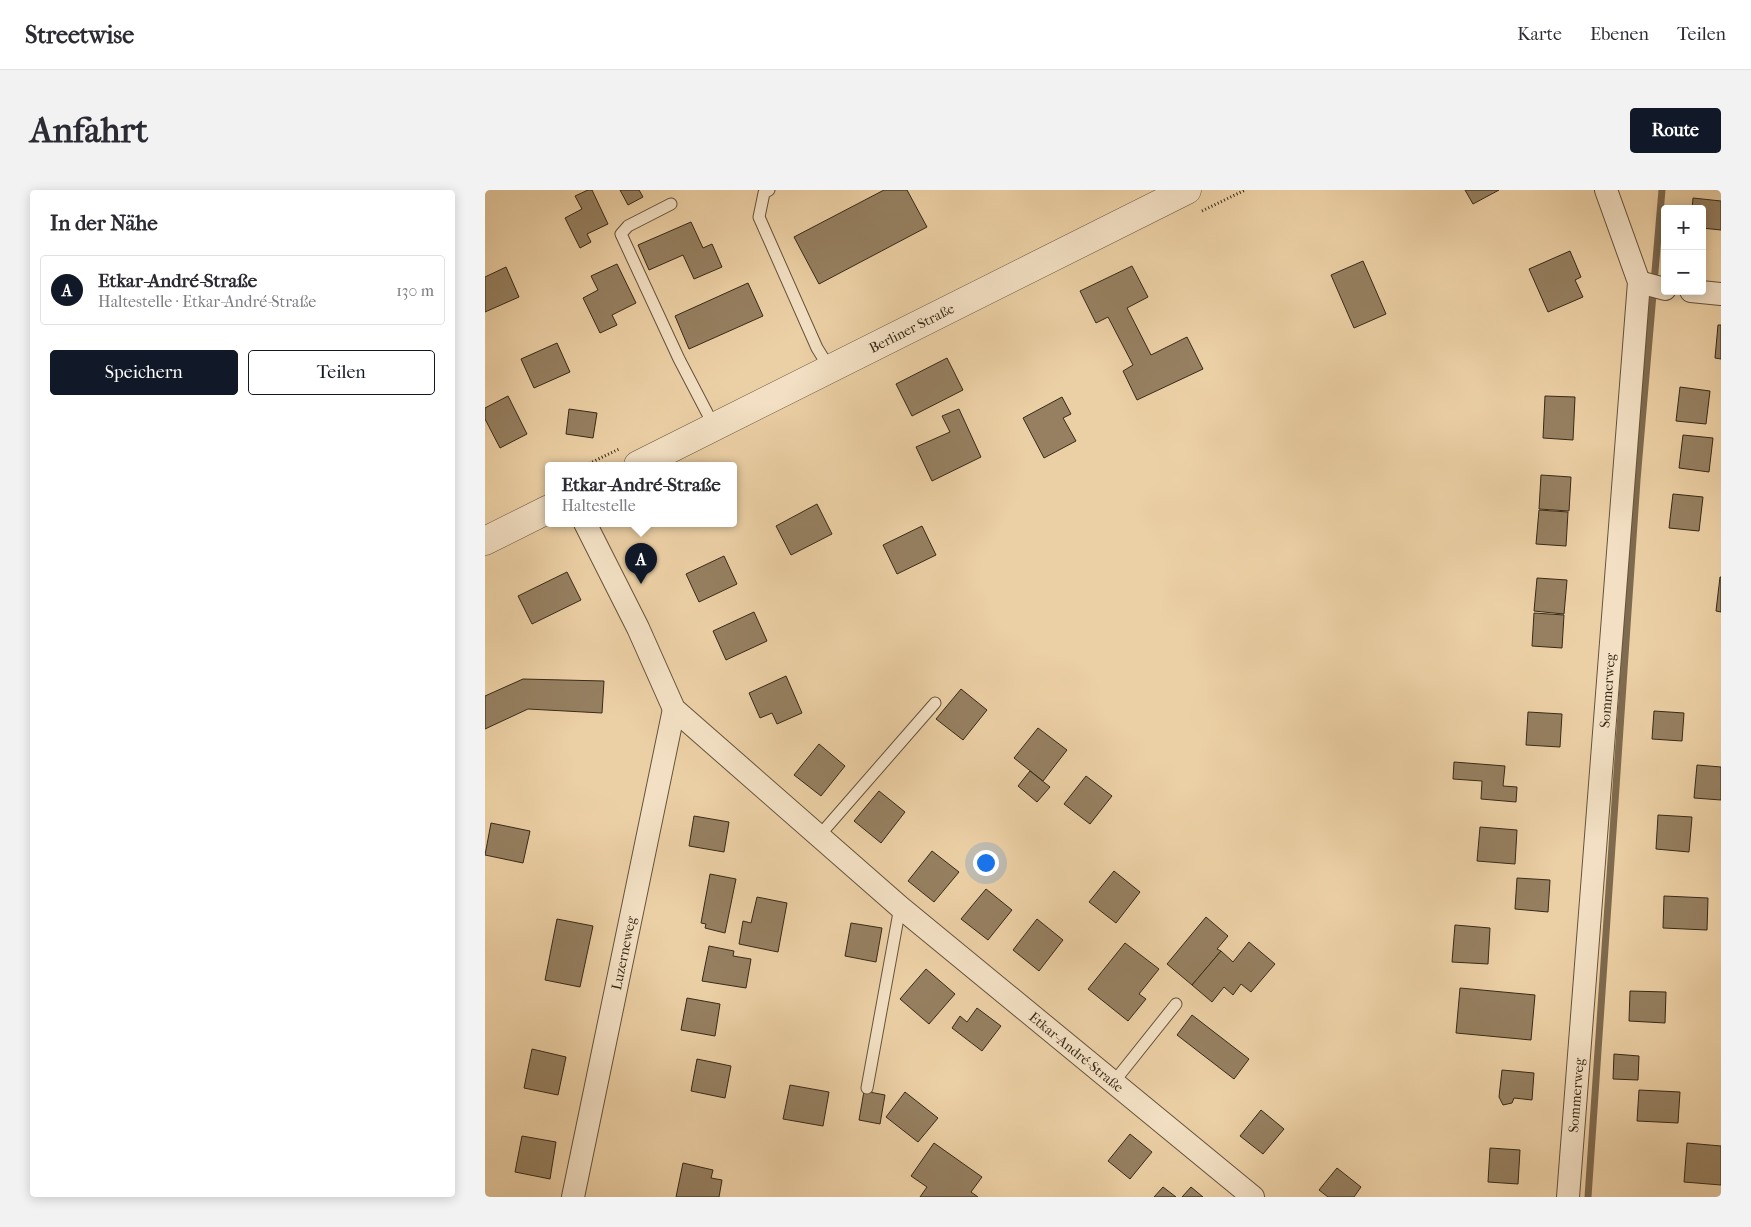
<!DOCTYPE html>
<html lang="de">
<meta charset="utf-8">
<style>
:root{--surface:#fff;--page:#f2f2f3;--text:#2b2b33;--muted:#7c7c81;--line:#e1e1e2;--accent:#111827}
body{margin:0;font-family:"IM FELL French Canon",serif;background:var(--page);color:var(--text)}
.controls{position:absolute;right:15px;top:15px;display:grid;overflow:hidden;border-radius:5px;box-shadow:0 2px 12px #0003}
.controls button{width:45px;height:45px;display:grid;place-items:center;padding:0;border:0;border-bottom:1px solid var(--line);background:var(--surface);color:var(--text);font:25px sans-serif}
.you{position:absolute;left:500px;top:672px;width:18px;height:18px;margin:-12px;border:4px solid #fff;border-radius:50%;background:#1a73e8;box-shadow:0 0 0 8px #1a73e833}
.badge{display:grid;place-items:center;width:32px;height:32px;border-radius:50%;background:var(--accent);color:#fff;font-size:16px;font-weight:700}
.pin{position:absolute;translate:-50% -41px;filter:drop-shadow(0 1px 2px #0008)}
.pin::after{content:'';position:absolute;top:26px;width:18px;height:15px;background:inherit;clip-path:polygon(0 0,100% 0,50% 100%)}
.popup{position:absolute;left:60px;top:272px;width:192px;height:65px;box-sizing:border-box;display:grid;place-content:center;border-radius:5px;background:var(--surface);filter:drop-shadow(0 1px 4px #0005);font-size:16px;white-space:nowrap;color:var(--muted)}
.popup b{font-size:19px;color:var(--text)}
.popup::after{content:'';position:absolute;left:50%;top:100%;margin-left:-10px;border:10px solid transparent;border-top-color:var(--surface)}
.list{margin:0;padding:0;list-style:none}
h2{display:flex;justify-content:space-between;align-items:center;height:65px;margin:0;padding:0 20px;font-size:21px}
h2 small{font-size:16px;font-weight:400;color:var(--muted)}
.list li{display:grid;grid-template-columns:32px 1fr auto;gap:15px;align-items:center;box-sizing:border-box;height:70px;margin:0 10px 10px;padding:0 10px;border:1px solid var(--line);border-radius:5px}
.list b{display:block;font-size:19px;white-space:nowrap}
.list p{margin:0;font-size:16px;white-space:nowrap;color:var(--muted)}
.list em{font-size:16px;font-style:normal;color:var(--muted)}
.actions{display:flex;gap:10px;padding:15px 20px}
.actions a{flex:1;padding:11px 0;border:1px solid var(--accent);border-radius:5px;text-align:center;font-size:18px;color:var(--accent)}
.actions .main{background:var(--accent);color:#fff}
.map{position:relative;flex:none;width:1236px;height:1007px;overflow:hidden;border-radius:5px}
header{display:flex;align-items:center;gap:30px;box-sizing:border-box;height:70px;padding:0 25px;background:var(--surface);border-bottom:1px solid var(--line)}
header strong{font-size:24px}
nav{display:flex;gap:28px;margin-inline-start:auto;font-size:18px}
.intro{display:flex;align-items:center;justify-content:space-between;box-sizing:border-box;height:120px;padding:0 30px}
h1{margin:0;font-size:35px}
.button{padding:12px 22px;border-radius:5px;background:var(--accent);color:#fff;font-size:18px;font-weight:700}
main{display:flex;gap:30px;padding:0 30px}
aside{flex:1;background:var(--surface);border-radius:5px;box-shadow:0 2px 12px #0003}
.map>svg:first-child{display:block}
</style>
<header>
<strong>Streetwise</strong>
<nav><a>Karte</a><a>Ebenen</a><a>Teilen</a></nav>
</header>
<div class="intro"><h1>Anfahrt</h1><a class="button">Route</a></div>
<main>
<aside>
<h2>In der Nähe<small></small></h2>
<ul class="list">
<li><span class="badge">A</span><div><b>Etkar-André-Straße</b><p>Haltestelle · Etkar-André-Straße</p></div><em>130 m</em></li>
</ul>
<div class="actions"><a class="main">Speichern</a><a>Teilen</a></div>
</aside>
<div class="map">
<svg width="1236" height="1007" viewBox="0 0 1236 1007">
<rect width="100%" height="100%" fill="#ecd0a5"/>
<filter id="stains"><feTurbulence type="fractalNoise" baseFrequency=".004" numOctaves="4"/><feColorMatrix values="0 0 0 0 .2 0 0 0 0 .09 0 0 0 0 .02 0 0 0 .5 -.17"/></filter>
<radialGradient id="worn" r=".72"><stop offset=".6" stop-color="#630" stop-opacity="0"/><stop offset="1" stop-color="#630" stop-opacity=".3"/></radialGradient>
<g fill="none" stroke-linecap="round" stroke-linejoin="round">
<polyline stroke="#7f6b4f" stroke-width="7" points="1103,1007 1152,290 1177,0"/>
</g>
<g fill="#968061" stroke="#382917">
<polygon points="103,0 107,0 123,34 102,44 106,52 95,58 80,28 97,19 90,6"/>
<polygon points="135,0 154,0 158,7 143,15"/>
<polygon points="399,0 422,0 442,37 334,94 309,47"/>
<polygon points="980,0 1014,0 988,14"/>
<polygon points="1208,8 1236,11 1236,40 1217,38 1217,19 1207,19"/>
<polygon points="206,32 218,58 227,54 237,77 209,89 198,65 164,80 153,55"/>
<polygon points="1085,61 1096,87 1090,90 1098,107 1063,122 1044,79"/>
<polygon points="878,71 901,124 869,138 846,85"/>
<polygon points="132,74 151,113 127,125 132,135 115,143 98,108 113,100 106,86"/>
<polygon points="647,76 663,107 642,118 666,165 702,147 718,179 652,210 638,181 648,175 623,127 611,133 595,101"/>
<polygon points="21,77 34,107 0,122 0,87"/>
<polygon points="263,93 278,126 204,159 190,126"/>
<polygon points="1233,135 1236,135 1236,169 1230,168"/>
<polygon points="72,153 85,182 49,198 36,169"/>
<polygon points="462,168 478,200 427,226 411,194"/>
<polygon points="1195,197 1225,201 1221,234 1191,231"/>
<polygon points="23,206 42,244 15,258 0,229 0,218"/>
<polygon points="1060,206 1090,207 1088,250 1058,248"/>
<polygon points="577,207 586,224 578,228 591,251 559,268 538,228"/>
<polygon points="84,219 112,223 108,248 81,244"/>
<polygon points="474,219 496,267 447,291 431,257 465,242 457,226"/>
<polygon points="1198,245 1228,248 1224,282 1194,278"/>
<polygon points="1056,285 1086,287 1084,321 1054,319"/>
<polygon points="1188,304 1218,307 1214,341 1184,338"/>
<polygon points="332,314 347,344 306,365 291,336"/>
<polygon points="1054,320 1083,322 1081,356 1051,354"/>
<polygon points="437,336 451,365 412,384 398,355"/>
<polygon points="239,366 252,394 214,412 201,384"/>
<polygon points="82,382 96,410 47,434 33,406"/>
<polygon points="1235,387 1236,387 1236,422 1231,421"/>
<polygon points="1052,388 1082,390 1079,424 1049,421"/>
<polygon points="269,422 282,451 241,470 228,441"/>
<polygon points="1049,423 1079,425 1077,458 1047,456"/>
<polygon points="301,486 317,523 292,534 287,523 275,528 264,503"/>
<polygon points="38,489 119,491 117,523 43,519 0,539 0,506"/>
<polygon points="476,499 502,520 478,550 451,529"/>
<polygon points="1169,521 1199,523 1197,551 1167,549"/>
<polygon points="1043,522 1077,524 1075,557 1041,555"/>
<polygon points="553,538 582,560 558,591 529,568"/>
<polygon points="334,554 360,576 336,606 309,585"/>
<polygon points="969,572 1020,576 1018,596 1032,597 1031,612 996,609 997,591 968,589"/>
<polygon points="1212,575 1236,577 1236,610 1209,608"/>
<polygon points="545,581 565,597 552,612 533,596"/>
<polygon points="601,586 627,606 605,634 579,614"/>
<polygon points="394,601 420,622 396,653 369,631"/>
<polygon points="1173,625 1207,627 1204,662 1171,659"/>
<polygon points="209,626 244,632 239,662 204,656"/>
<polygon points="6,633 45,641 38,673 0,665"/>
<polygon points="995,637 1032,640 1030,674 992,671"/>
<polygon points="447,661 474,682 449,712 423,691"/>
<polygon points="629,681 655,702 631,733 604,712"/>
<polygon points="225,684 251,689 240,743 220,738 221,734 216,733"/>
<polygon points="1032,688 1065,690 1063,722 1030,719"/>
<polygon points="501,699 527,720 503,750 476,729"/>
<polygon points="1179,706 1223,708 1222,740 1178,738"/>
<polygon points="272,707 302,713 293,762 254,754 258,731 266,733"/>
<polygon points="721,727 743,746 732,759 736,761 707,795 682,774"/>
<polygon points="72,729 108,736 95,797 60,790"/>
<polygon points="552,729 578,750 554,781 528,760"/>
<polygon points="366,733 397,738 391,772 360,766"/>
<polygon points="970,735 1005,738 1003,774 967,772"/>
<polygon points="764,752 790,774 766,802 756,794 748,805 739,797 727,812 707,795 736,761 748,772"/>
<polygon points="640,753 674,779 654,804 661,809 643,831 603,799"/>
<polygon points="224,756 249,761 248,766 266,769 261,798 217,791"/>
<polygon points="441,779 470,804 444,834 415,809"/>
<polygon points="975,798 1050,805 1046,850 971,843"/>
<polygon points="1145,801 1181,802 1180,833 1144,831"/>
<polygon points="202,808 235,814 230,846 196,840"/>
<polygon points="492,818 516,836 497,861 467,838 475,826 482,832"/>
<polygon points="707,825 764,869 749,889 692,845"/>
<polygon points="47,859 81,867 73,905 39,898"/>
<polygon points="1129,864 1154,866 1153,890 1128,889"/>
<polygon points="212,869 246,876 240,908 206,901"/>
<polygon points="1017,880 1049,883 1047,910 1029,908 1027,913 1018,915 1014,907"/>
<polygon points="305,895 344,902 338,936 298,929"/>
<polygon points="1154,900 1195,902 1193,933 1152,931"/>
<polygon points="379,901 400,905 395,934 374,930"/>
<polygon points="420,902 453,928 433,952 401,927"/>
<polygon points="776,920 799,939 778,964 755,946"/>
<polygon points="645,944 667,962 645,989 623,971"/>
<polygon points="37,946 71,952 65,989 30,982"/>
<polygon points="449,953 497,987 486,1002 493,1007 435,1007 442,997 426,986"/>
<polygon points="1202,953 1236,956 1236,995 1199,992"/>
<polygon points="1005,958 1035,960 1033,994 1003,992"/>
<polygon points="198,973 228,980 226,988 237,990 234,1007 191,1007"/>
<polygon points="852,978 876,997 869,1007 843,1007 834,1000"/>
<polygon points="678,997 691,1007 669,1007"/>
<polygon points="706,997 718,1007 697,1007"/>
</g>
<g fill="none" stroke-linecap="round" stroke-linejoin="round">
<defs>
<g id="service">
<polyline points="284,0 279,3 274,27 332,158 345,179"/>
<polyline points="186,14 143,36 136,44 194,169 230,238"/>
<polyline points="334,646 450,513"/>
<polyline points="628,893 691,814"/>
<polyline points="382,898 415,717"/>
</g>
<g id="minor">
<polyline points="1154,92 1180,99"/>
<polyline points="1206,101 1236,104"/>
<path id="s1" d="M 100,333 L 153,438 L 189,519 L 415,717 L 768,1007"/>
<path id="s2" d="M 88,1007 L 189,519"/>
<path id="s3" d="M 1083,1007 L 1154,92 L 1121,0"/>
</g>
<g id="tertiary">
<path id="s4" d="M 153,275 L 702,0"/>
<polyline points="0,351 64,319"/>
</g>
</defs>
<use href="#service" stroke="#65533a" stroke-width="13"/>
<use href="#minor" stroke="#65533a" stroke-width="24"/>
<use href="#tertiary" stroke="#65533a" stroke-width="29"/>
<g stroke="#382917" stroke-width="3" stroke-dasharray="1 2.5" stroke-linecap="butt">
<polyline points="717,21 760,0"/>
<polyline points="101,275 134,259"/>
</g>
<use href="#service" stroke="#f3e0c4" stroke-width="11"/>
<use href="#minor" stroke="#f3e0c4" stroke-width="22"/>
<use href="#tertiary" stroke="#f3e0c4" stroke-width="28"/>
</g>
<g text-anchor="middle" dominant-baseline="central" stroke-width="4" stroke-linejoin="round" paint-order="stroke">
<g font-size="14" fill="#382917" stroke="#f3e0c4">
<text stroke="none"><textPath href="#s4" startOffset="306">Berliner Straße</textPath></text>
<text stroke="none"><textPath href="#s3" startOffset="508">Sommerweg</textPath></text>
<text stroke="none"><textPath href="#s2" startOffset="249">Luzerneweg</textPath></text>
<text stroke="none"><textPath href="#s1" startOffset="735">Etkar-André-Straße</textPath></text>
<text stroke="none"><textPath href="#s3" startOffset="102">Sommerweg</textPath></text>
</g>
</g>
<rect width="100%" height="100%" filter="url(#stains)"/>
<rect width="100%" height="100%" fill="url(#worn)"/>
</svg>
<div class="controls">
<button>+</button>
<button>−</button>
</div>
<div class="you"></div>
<div class="pin badge" style="left:156px;top:394px">A</div>
<div class="popup"><b>Etkar-André-Straße</b>Haltestelle</div>
</div>
</main>
